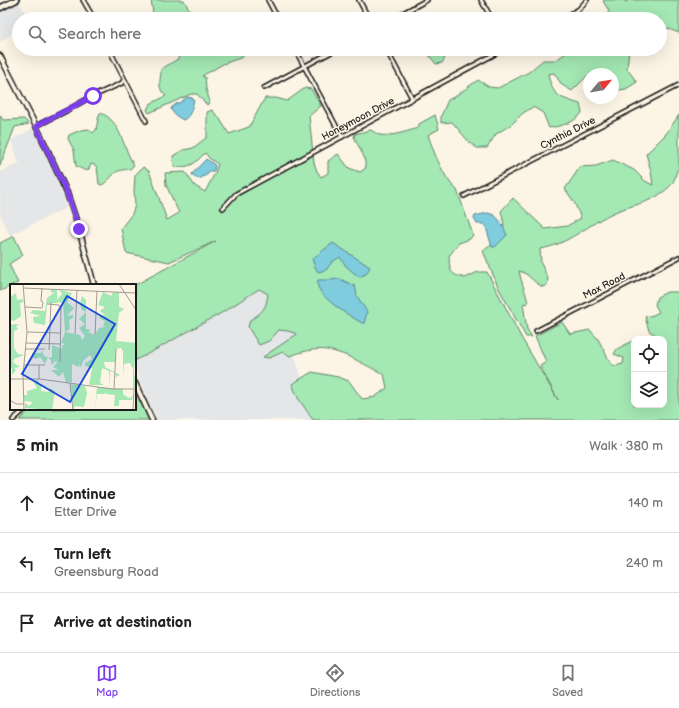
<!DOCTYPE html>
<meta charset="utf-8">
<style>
:root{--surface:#fff;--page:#f2f2f2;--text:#222;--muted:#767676;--line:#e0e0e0;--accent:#7c3aed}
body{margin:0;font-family:"Balsamiq Sans",sans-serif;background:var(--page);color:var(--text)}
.controls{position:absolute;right:12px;bottom:12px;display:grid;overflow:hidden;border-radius:8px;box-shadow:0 4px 16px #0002}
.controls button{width:36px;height:36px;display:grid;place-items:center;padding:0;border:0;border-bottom:1px solid var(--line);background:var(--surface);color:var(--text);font:20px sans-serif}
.compass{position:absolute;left:583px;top:68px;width:36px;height:36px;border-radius:50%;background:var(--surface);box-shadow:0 4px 16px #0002;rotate:60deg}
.stop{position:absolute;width:12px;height:12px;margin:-9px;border:3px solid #7c3aed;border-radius:50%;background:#fff}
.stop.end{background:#7c3aed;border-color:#fff;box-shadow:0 1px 4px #0008}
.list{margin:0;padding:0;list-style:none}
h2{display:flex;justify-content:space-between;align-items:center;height:52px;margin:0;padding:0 16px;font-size:17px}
h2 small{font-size:13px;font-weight:400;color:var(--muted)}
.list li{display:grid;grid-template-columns:26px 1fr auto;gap:12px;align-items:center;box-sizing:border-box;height:60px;padding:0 16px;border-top:1px solid var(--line)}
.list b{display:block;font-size:15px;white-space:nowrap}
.list p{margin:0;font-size:13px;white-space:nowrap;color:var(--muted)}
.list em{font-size:13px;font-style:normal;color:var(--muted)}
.icon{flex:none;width:22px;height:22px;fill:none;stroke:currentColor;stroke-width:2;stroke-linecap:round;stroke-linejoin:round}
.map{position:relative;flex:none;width:679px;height:420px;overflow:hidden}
.search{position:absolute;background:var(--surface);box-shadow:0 4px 16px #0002;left:12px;right:12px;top:12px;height:44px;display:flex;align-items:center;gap:10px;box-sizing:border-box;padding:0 14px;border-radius:22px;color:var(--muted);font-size:15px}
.sheet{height:232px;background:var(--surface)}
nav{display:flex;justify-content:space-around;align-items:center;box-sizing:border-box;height:56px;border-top:1px solid var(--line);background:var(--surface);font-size:11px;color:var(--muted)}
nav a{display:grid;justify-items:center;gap:2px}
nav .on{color:var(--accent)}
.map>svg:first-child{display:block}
</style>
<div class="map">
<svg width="679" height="420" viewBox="0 0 679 420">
<rect width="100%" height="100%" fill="#fcf5e5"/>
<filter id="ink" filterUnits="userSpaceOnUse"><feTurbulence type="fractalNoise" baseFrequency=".025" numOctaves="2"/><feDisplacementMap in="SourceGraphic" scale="8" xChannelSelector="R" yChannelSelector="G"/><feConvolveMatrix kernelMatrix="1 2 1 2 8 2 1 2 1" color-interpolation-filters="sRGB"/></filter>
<g filter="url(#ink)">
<g fill="#e4e6e8">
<polygon points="19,1 28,19 19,19 19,29 0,42 0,10"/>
<polygon points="32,129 39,138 70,206 10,235 0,215 0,172 19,163 11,140"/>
<polygon points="259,289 268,294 267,302 263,312 250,320 269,341 279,330 288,331 297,334 284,344 269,358 283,352 290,356 294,355 302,378 292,384 298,398 313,420 156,420 135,369 135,360 144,356 223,312"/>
</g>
<g fill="#a4e8b4" stroke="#608268">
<polygon points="151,0 184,0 192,15 195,19 154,19"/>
<polygon points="604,0 622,0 627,2 627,0 679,0 679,33 666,28 660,28 660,19 605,19 609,11 603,1"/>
<path d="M 174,49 L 243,49 L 243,57 L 223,64 L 202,76 L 205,77 L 206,89 L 210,102 L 207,105 L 197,94 L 191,94 L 149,113 L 147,110 L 150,104 L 166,96 C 156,87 161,81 161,69 L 178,59 L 179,55 Z"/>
<polygon points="416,49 445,49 446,56 442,63 436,64 428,54 420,54"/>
<path d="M 568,49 L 629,49 L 627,69 L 637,82 L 626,89 L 613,91 L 613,74 L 589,74 L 572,91 L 562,85 L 554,73 L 548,74 C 553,97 559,97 580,104 L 582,113 C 572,124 564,125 549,128 L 543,113 L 533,107 L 523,113 L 512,124 L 496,134 L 487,148 L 477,148 L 470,143 L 452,122 L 441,123 L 441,116 L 448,100 C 459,95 467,87 478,80 L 489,87 L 498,88 L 529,72 L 543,60 L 556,60 L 566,53 Z"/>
<path d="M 305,88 L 311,89 L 321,106 L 309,116 L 314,163 L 317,171 L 321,177 L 328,173 L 328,161 L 338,154 L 349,168 L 360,172 L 366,168 L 364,157 L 354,137 L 355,134 L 371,130 C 374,132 377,134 380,135 C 388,137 412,131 419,127 L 419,124 L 435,115 L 439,129 L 428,135 C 434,152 443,178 457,190 L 473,235 L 470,239 L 459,243 L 449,256 C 450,271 449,274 465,278 L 478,272 L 487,272 L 521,337 L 558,400 L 540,366 L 546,362 L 535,336 L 562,322 L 570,334 L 590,330 L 598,339 L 611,364 L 615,366 L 623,364 L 624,358 L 614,354 L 617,349 L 632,341 L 634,343 L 634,405 L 664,405 L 664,339 L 659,339 L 654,334 L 649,331 L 645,317 L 653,315 L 659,312 L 655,305 L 657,297 L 667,292 L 679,292 L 679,420 L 313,420 L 298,398 L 292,384 L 312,372 L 338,377 L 349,381 L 362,399 L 375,397 L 387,388 L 384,374 C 366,366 347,353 327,350 C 314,348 301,352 290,356 L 283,352 L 269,358 L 263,357 L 297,334 L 288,331 L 279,330 L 269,341 L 259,345 L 248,327 L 250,320 C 263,312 266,309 268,294 L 259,289 L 223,312 L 144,356 L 135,360 L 135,285 L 216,241 L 169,262 L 126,253 L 121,228 L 132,214 L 135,205 L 134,190 L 135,175 L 143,167 L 149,171 L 167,220 L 179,213 L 166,185 L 165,173 L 185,172 L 195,186 L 205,192 L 215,173 L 218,164 L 210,159 L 205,153 C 193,165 192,167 174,167 L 173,156 L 183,150 L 193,148 L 207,137 L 207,112 L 212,110 L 220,119 L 229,134 L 249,127 L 265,98 L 276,98 L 287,101 Z"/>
<path d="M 100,113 C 120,118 124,151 134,165 L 130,169 C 109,171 117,175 102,185 L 99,184 L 97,167 L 95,165 L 91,164 L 89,169 L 86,171 L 76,166 L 74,150 L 68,139 L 69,135 L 81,130 L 89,129 L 93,133 L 96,130 L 98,119 Z"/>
<polygon points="0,115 3,120 24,119 29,124 15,127 0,166"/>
<path d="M 679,115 L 679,168 L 677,170 C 674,182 673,185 663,192 C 648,204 631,205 615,212 C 590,223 568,245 540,249 L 541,263 L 548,279 L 547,285 L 543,287 C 532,282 530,274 519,271 C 521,282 526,292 528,303 L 523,304 L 527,329 L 532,337 L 526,337 L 499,289 L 483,251 C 502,237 508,236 501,211 L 513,198 L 545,229 L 567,226 L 581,218 L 574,202 L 565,189 L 580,167 L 596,166 L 613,160 L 634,170 L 645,181 L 653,185 L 651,171 L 646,154 L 666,134 Z"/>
<polygon points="14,236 23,255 9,264 18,283 11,285 11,286 0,291 0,243"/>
<polygon points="135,388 149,420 19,420 31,409 135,409"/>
</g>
<g fill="#7fccde" stroke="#578690">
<path d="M 187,97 L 192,98 L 194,100 C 192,107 191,117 183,120 C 178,117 172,114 171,108 L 176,104 L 181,102 Z"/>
<polygon points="206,159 215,165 214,171 209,171 208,174 199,179 194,177 192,174"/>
<path d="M 487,213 C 499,214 502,225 507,235 L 495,247 L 492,247 L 485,224 L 477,224 L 474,218 L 475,216 Z"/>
<polygon points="333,243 370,267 366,274 359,277 346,266 340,257 332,262 326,270 318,272 315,267 312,259"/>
<path d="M 340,279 L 355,286 L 357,296 L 367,312 L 364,324 C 353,318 312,295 318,280 L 328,280 Z"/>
</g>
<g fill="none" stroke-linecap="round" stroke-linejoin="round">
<defs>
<g id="street">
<polyline points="83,0 94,19"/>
<polyline points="268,0 278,19"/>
<polyline points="359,0 369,19"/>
<polyline points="481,0 492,19"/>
<polyline points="392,19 427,0"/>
<polyline points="561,19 579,9 587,0"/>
<polyline points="109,49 146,121"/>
<polyline points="295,49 342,137"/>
<polyline points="386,49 412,98"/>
<polyline points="264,88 337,49"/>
<polyline points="36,126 66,111 87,99 122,83 124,80"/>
<polyline points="464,196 679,85"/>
<polyline points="223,208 236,194 504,49"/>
<polyline points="536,331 679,257"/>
<polyline points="13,420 25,409"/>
</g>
<g id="secondary">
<polyline points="0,56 41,136 67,193 79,229 94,285"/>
<polyline points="135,383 152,420"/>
</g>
<polyline id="primary" points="0,8 16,0"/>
</defs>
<use href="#street" stroke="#1c1c1c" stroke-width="6"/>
<use href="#secondary" stroke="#1c1c1c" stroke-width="7"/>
<use href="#primary" stroke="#1c1c1c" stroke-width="8"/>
<use href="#street" stroke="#fcf5e5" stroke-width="3"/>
<use href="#secondary" stroke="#fcf5e5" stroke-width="4"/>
<use href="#primary" stroke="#fcf5e5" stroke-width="4.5"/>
</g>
</g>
<g fill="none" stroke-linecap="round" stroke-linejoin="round" filter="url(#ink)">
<polyline stroke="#7c3aed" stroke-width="5" points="79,229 67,193 36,126 93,96"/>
</g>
<g text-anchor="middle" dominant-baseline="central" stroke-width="3" stroke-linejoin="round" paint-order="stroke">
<g font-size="10" fill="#1c1c1c" stroke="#fcf5e5">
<text transform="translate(358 119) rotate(-28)">Honeymoon Drive</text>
<text transform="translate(568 133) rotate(-27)">Cynthia Drive</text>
<text transform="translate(604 286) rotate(-27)">Max Road</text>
</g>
</g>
<g transform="translate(10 284)">
<rect width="126" height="126" fill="#fcf5e5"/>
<path d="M 40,5 L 47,5 L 47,16 L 52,10 L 50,6 L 62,9 L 57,18 L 64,24 L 57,32 L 63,31 L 63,34 L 59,36 L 60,45 L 55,48 L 70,51 L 72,56 L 75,52 L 69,44 L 75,40 L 69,35 L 76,28 L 72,26 L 70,20 L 72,12 L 76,16 L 76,45 L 81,46 L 78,48 L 85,51 L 89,44 L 95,43 L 93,42 L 95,37 L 89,34 L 91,31 L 95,31 L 90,27 L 95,23 L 88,21 L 93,8 L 101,12 L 103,8 L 109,8 L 109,23 L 114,25 L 109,29 L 106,57 L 126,59 L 124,87 L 126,104 L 123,104 L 123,85 L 120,79 L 114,80 L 113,92 L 113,67 L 111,64 L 106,65 L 105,78 L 94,78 L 95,83 L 110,91 L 106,93 L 105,89 L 100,87 L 99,103 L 99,87 L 92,84 L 90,99 L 94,101 L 79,101 L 82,84 L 75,82 L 75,79 L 82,75 L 80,71 L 74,76 L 70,84 L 70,79 L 69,83 L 62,80 L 62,98 L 56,99 L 53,88 L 49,93 L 41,86 L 48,86 L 43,83 L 47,79 L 46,77 L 41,81 L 41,76 L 38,74 L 42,73 L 42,61 L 52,65 L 52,62 L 55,60 L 51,59 L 55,48 L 53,18 L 37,20 L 35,41 L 24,39 L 23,33 L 31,32 L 20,29 L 23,26 L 35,27 L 37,14 L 45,8 L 42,9 ZM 6,9 L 7,16 L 13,15 L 14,18 L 10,19 L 11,32 L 4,37 L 0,36 L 0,13 ZM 5,40 L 10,41 L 6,42 L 8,45 L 4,47 L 4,64 L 8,70 L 14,71 L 4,75 L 3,78 L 10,83 L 4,84 L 6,86 L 2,91 L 2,84 L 0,85 L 0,41 ZM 32,66 L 34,72 L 38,73 L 35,80 L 30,73 L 26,75 L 22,73 L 22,69 L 31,69 ZM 27,95 L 31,102 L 31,107 L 39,108 L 40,104 L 45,107 L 42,126 L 15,124 L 15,119 L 19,122 L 23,118 L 14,117 L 14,111 L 17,111 L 17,107 L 27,104 L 24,99 ZM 61,100 L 75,102 L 77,109 L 74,123 L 65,122 L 63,126 ZM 87,103 L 113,105 L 113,110 L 117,113 L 120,114 L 123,111 L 122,116 L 109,116 L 109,122 L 104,122 L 105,111 L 96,110 L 95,107 L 95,110 L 87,110 L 85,126 Z" fill="#a4e8b4"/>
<path fill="none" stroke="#a29e95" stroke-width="1" d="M 13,0 L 17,48 L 13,91 L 14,126M 109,0 L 126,26M 13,4 L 126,9M 31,17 L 32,4M 37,20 L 49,21 L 51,24 L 50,78M 15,23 L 32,24 L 33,18 L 31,17M 17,48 L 50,49M 65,50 L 67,6M 85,51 L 87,7M 16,59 L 50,60M 15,65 L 35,65M 39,66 L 41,18M 14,81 L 35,81M 0,95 L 30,95 L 102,105 L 126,105M 29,95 L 29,81M 60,100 L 63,126M 104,105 L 106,65M 0,116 L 6,120 L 14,120M 123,126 L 124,105"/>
<path fill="#1d4ed8" fill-opacity="0.15" stroke="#1d4ed8" stroke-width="2" d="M 57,12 L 105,40 L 60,118 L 12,90 Z"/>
<rect width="126" height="126" fill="none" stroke="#1c1c1c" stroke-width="2"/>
</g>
</svg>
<div class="controls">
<button><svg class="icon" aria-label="locate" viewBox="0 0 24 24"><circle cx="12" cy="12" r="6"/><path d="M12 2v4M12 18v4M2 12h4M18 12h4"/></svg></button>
<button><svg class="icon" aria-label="layers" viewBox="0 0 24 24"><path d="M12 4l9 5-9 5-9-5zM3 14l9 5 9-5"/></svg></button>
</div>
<svg class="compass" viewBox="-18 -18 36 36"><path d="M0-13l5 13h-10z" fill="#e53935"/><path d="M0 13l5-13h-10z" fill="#767676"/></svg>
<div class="stop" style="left:93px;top:96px"></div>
<div class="stop end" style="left:79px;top:229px"></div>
<div class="search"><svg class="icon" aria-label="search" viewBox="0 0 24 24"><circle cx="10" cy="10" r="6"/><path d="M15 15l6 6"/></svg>Search here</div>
</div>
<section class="sheet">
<h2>5 min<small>Walk · 380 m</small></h2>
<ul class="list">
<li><svg class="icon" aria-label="ahead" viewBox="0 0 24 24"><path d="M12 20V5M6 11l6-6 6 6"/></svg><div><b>Continue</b><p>Etter Drive</p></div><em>140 m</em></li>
<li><svg class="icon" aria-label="left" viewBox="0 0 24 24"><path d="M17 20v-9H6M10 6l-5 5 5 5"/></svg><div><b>Turn left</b><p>Greensburg Road</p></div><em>240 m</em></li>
<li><svg class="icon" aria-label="arrive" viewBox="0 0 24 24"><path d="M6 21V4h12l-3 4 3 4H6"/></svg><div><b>Arrive at destination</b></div></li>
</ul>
</section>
<nav>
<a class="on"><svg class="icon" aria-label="map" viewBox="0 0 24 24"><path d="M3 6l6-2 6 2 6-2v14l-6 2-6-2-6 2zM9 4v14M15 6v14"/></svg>Map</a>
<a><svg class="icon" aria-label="directions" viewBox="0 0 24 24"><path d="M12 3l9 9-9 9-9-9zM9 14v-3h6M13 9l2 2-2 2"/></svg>Directions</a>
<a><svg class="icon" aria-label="saved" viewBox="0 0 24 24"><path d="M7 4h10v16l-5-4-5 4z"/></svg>Saved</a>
</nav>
